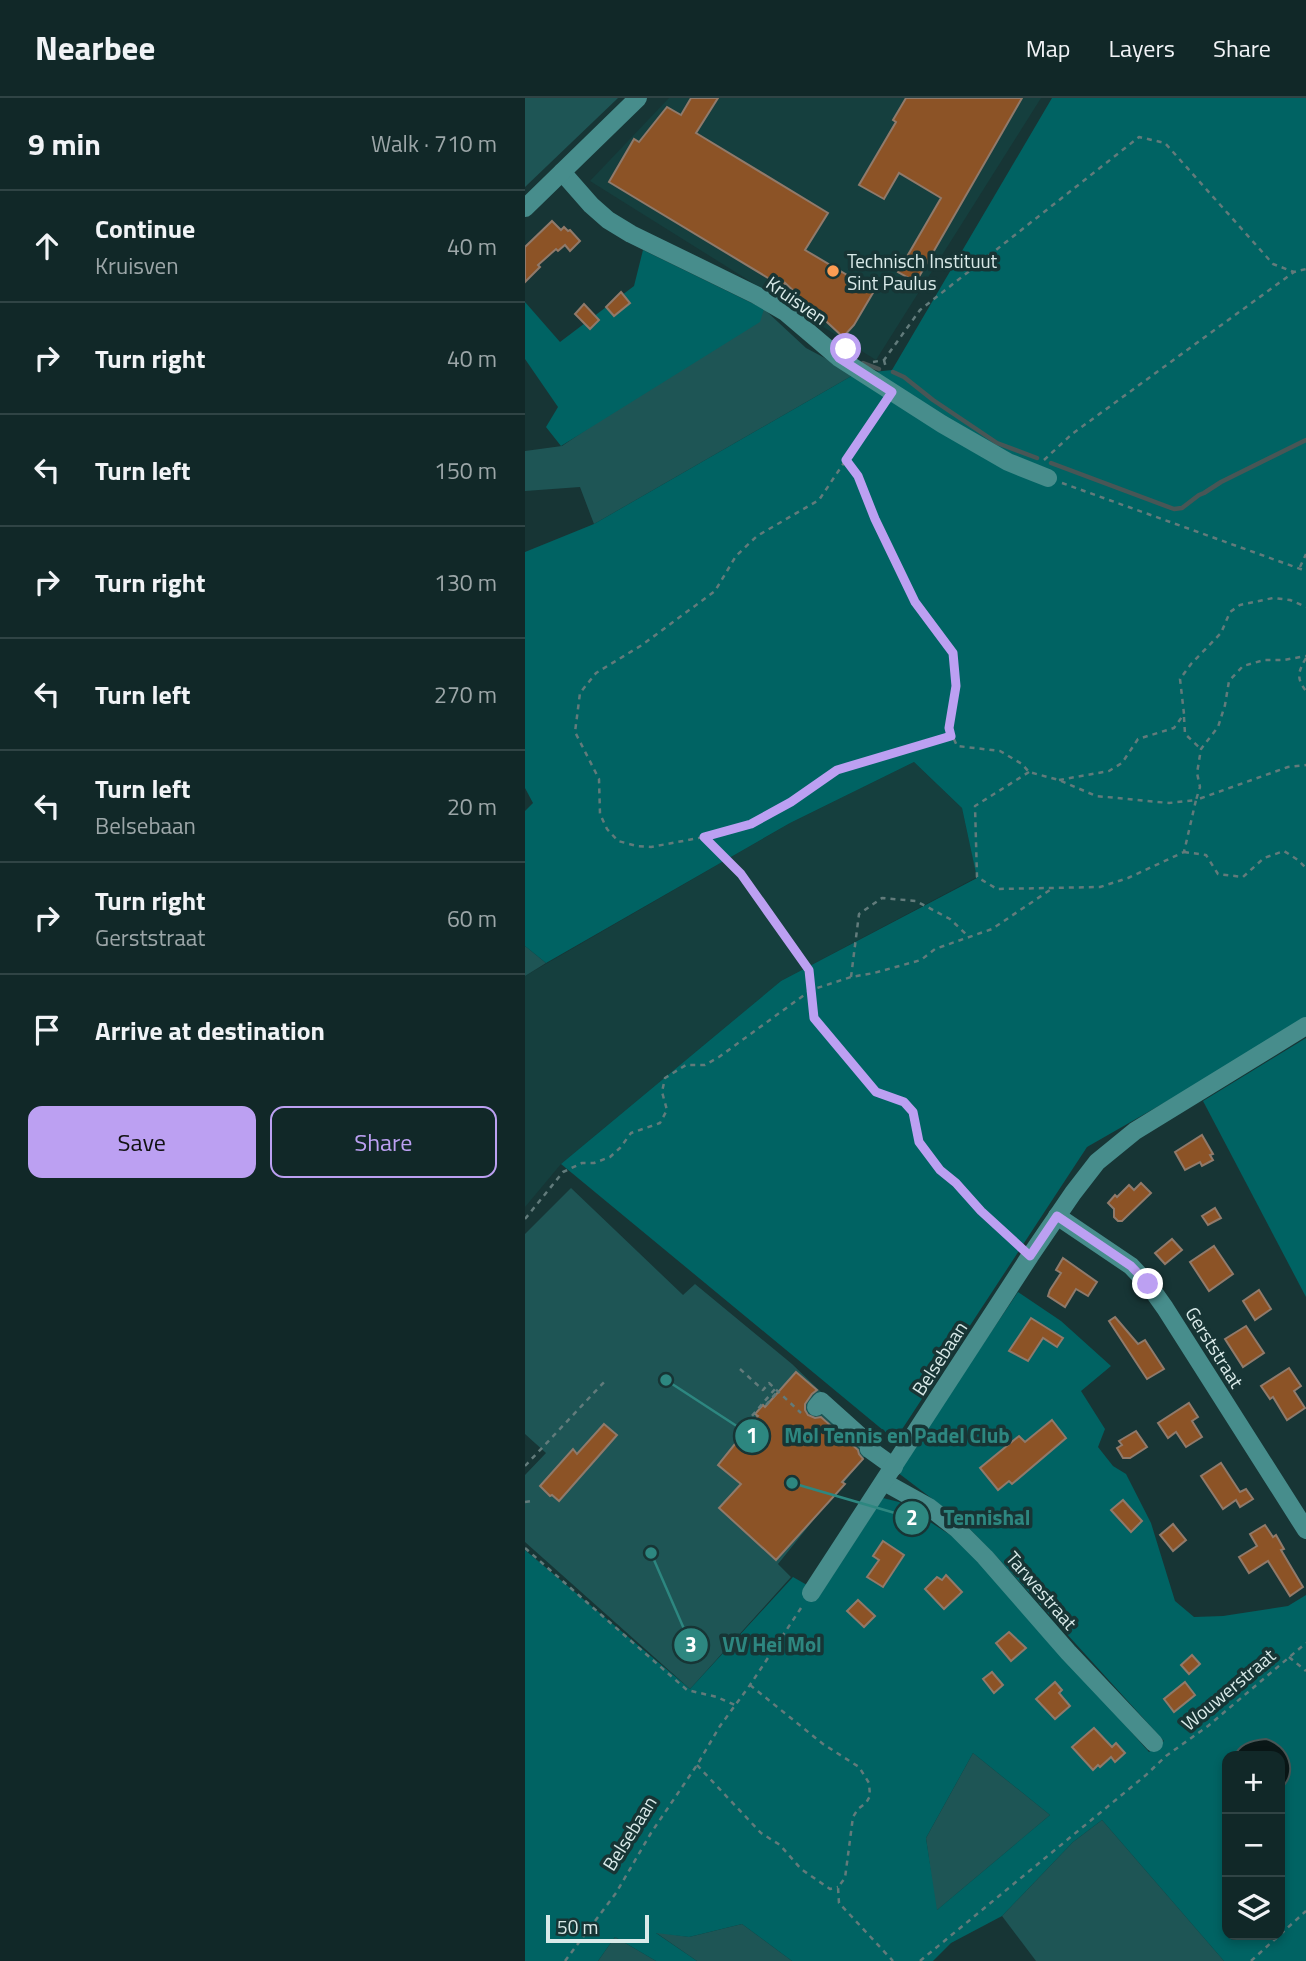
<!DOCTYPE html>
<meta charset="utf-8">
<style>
:root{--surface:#112828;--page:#1a3030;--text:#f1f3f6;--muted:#9ca6a8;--line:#304445;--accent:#bca0f2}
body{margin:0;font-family:"Titillium Web",sans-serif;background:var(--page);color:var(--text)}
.controls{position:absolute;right:21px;bottom:21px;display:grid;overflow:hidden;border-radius:14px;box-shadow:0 4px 10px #0003}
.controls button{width:63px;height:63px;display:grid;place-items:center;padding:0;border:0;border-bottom:2px solid var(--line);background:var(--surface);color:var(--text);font:35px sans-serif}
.scale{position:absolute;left:21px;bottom:18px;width:103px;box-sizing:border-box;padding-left:7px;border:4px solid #d9eae9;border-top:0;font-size:19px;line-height:24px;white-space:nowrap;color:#d9eae9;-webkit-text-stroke:5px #173535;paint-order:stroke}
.stop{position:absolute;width:21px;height:21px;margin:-16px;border:5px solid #bca0f2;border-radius:50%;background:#fff}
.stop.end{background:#bca0f2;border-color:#fff;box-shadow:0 2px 7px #0008}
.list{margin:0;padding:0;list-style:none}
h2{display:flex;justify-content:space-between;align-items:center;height:91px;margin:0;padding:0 28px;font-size:30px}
h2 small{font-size:23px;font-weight:400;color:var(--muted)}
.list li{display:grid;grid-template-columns:46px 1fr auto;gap:21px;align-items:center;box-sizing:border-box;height:112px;padding:0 28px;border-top:2px solid var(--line)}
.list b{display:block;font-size:26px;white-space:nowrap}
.list p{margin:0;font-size:23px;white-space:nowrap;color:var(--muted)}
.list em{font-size:23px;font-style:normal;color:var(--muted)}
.actions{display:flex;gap:14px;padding:21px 28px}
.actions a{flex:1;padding:16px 0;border:2px solid var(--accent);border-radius:14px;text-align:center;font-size:24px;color:var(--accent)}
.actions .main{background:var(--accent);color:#111}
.icon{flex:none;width:38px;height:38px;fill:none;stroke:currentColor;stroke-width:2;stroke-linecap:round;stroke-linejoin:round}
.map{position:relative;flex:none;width:781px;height:1863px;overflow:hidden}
header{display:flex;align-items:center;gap:42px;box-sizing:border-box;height:98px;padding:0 35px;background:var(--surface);border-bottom:2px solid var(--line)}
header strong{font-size:33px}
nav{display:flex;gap:38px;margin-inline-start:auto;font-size:24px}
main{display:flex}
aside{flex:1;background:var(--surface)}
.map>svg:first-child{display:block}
</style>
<header>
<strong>Nearbee</strong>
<nav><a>Map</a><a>Layers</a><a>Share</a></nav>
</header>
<main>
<aside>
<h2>9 min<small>Walk · 710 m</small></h2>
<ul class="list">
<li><svg class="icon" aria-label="ahead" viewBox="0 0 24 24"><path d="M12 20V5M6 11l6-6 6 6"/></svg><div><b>Continue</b><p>Kruisven</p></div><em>40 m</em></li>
<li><svg class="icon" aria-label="right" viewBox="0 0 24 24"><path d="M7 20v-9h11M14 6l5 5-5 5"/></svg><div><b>Turn right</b></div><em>40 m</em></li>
<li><svg class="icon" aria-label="left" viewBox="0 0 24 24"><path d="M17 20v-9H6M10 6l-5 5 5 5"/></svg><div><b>Turn left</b></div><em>150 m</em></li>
<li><svg class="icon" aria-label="right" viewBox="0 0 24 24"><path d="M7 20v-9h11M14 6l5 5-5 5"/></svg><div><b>Turn right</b></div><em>130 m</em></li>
<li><svg class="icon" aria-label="left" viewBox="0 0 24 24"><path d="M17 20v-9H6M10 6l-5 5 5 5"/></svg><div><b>Turn left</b></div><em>270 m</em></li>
<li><svg class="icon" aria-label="left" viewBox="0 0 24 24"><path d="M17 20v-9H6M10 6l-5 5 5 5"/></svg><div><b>Turn left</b><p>Belsebaan</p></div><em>20 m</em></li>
<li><svg class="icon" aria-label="right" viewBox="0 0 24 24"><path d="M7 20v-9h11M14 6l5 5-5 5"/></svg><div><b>Turn right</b><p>Gerststraat</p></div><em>60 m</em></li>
<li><svg class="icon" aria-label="arrive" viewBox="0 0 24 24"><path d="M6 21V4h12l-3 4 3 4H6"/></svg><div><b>Arrive at destination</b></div></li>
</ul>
<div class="actions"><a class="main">Save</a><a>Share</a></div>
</aside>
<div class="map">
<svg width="781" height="1863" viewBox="0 0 781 1863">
<rect width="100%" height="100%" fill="#173535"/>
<g fill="#153f3e">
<polygon points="144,0 516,0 351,262 65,83"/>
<polygon points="389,664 437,710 452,779 256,883 36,1066 0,1109 0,878 265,725"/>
</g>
<g fill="#1e5555">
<polygon points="0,0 93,0 0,89"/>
<polygon points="239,211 281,250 330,276 69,426 55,389 0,393 0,353 37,348"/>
<polygon points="0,848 21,865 0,878"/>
<polygon points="46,1090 158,1197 170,1186 267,1266 350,1346 253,1466 266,1479 165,1591 0,1444 0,1377 21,1355 0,1336 0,1136"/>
<polygon points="448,1655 525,1717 411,1813 401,1740"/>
<polygon points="577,1722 699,1863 511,1863 477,1818 548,1744"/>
<polygon points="217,1826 267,1863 172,1863 130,1834 164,1839"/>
<polygon points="90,1839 131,1863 73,1863"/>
</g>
<g fill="#006363" fill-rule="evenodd">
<polygon points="527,0 781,0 781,920 679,982 562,1049 370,1342 36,1066 256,883 452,780 437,710 389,664 265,725 21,865 0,848 0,713 8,705 0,690 0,454 69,426 330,276 367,272"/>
<polygon points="118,152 239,211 235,224 36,348 21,329 33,309 0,261 0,204 35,244 109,188"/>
<polygon points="781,940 781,1199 678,1003"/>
<path d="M 493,1194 L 536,1223 L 586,1268 L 556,1293 L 580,1331 L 573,1349 L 588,1368 L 601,1376 L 626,1425 L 650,1503 L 669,1519 L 698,1518 L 763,1508 L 781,1497 L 781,1863 L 699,1863 L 577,1722 L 548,1744 L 477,1818 L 426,1845 L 408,1863 L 267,1863 L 217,1826 L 164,1839 L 131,1835 L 172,1863 L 131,1863 L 90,1839 L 73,1863 L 0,1863 L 0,1452 L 165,1591 L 268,1479 L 296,1495 L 358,1400 L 374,1404 L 430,1440 L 461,1470 L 624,1654 L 639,1643 L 471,1458 L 439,1425 L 372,1374 ZM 448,1655 L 525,1717 L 412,1812 L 401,1740 ZM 702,1658 L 755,1658 L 755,1837 L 702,1837 Z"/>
</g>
<path fill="#0a1717" stroke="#485656" stroke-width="2" d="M 741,1641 C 763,1647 775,1675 755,1691 L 755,1658 L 710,1658 C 714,1645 728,1642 741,1641 Z"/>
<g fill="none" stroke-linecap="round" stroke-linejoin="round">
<g stroke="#485656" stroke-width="4.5">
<polyline points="338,265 354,271"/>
<polyline points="368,274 379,279 408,302 472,345 512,360"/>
<polyline points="526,365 649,411 657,410 674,397 679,395 696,384 781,342"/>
</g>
</g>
<g fill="#8c5326" stroke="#907a6b" stroke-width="2">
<polygon points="166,0 193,0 171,35 303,115 280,152 349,193 329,227 318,239 260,185 258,189 84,84 109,41 114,44 142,9 156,17"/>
<polygon points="381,0 497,0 391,184 373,174 416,100 374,75 359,101 334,87 371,24 368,22"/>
<polygon points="27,123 36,132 39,129 43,133 45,132 55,143 45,153 40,147 33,153 31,151 13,167 15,169 0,184 0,149"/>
<polygon points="96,194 105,205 89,218 81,209"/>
<polygon points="59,206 74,222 65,231 50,216"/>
<polygon points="677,1037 688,1056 685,1057 688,1062 677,1068 675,1064 660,1072 650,1054"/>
<polygon points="616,1085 626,1095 597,1123 593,1123 589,1119 589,1111 583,1105 590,1097 592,1099 604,1087 609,1092"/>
<polygon points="690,1110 696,1120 683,1127 677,1118"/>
<polygon points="647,1141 657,1152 640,1166 630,1155"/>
<polygon points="689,1148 708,1176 684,1193 665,1164"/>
<polygon points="538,1160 572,1184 563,1198 551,1191 540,1209 523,1198 525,1192 536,1175 531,1172"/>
<polygon points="734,1192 746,1211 730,1222 718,1203"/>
<polygon points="590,1219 613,1246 620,1242 639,1271 622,1281 584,1223"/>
<polygon points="506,1220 538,1240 532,1249 518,1240 503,1263 484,1253"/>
<polygon points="721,1228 739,1255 718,1269 700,1241"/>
<polygon points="764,1270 776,1288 769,1293 780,1310 762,1322 748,1299 745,1301 736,1288"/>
<polygon points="271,1274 292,1292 287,1296 280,1306 280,1312 283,1317 290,1320 296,1319 333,1352 334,1356 338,1361 317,1384 320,1386 251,1462 194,1410 216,1386 193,1367 214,1341 213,1340 233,1318 230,1316 238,1307 240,1309"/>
<polygon points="664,1305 673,1319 667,1323 677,1339 661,1349 651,1334 643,1340 633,1325"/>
<polygon points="527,1322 541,1340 487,1386 484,1383 473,1392 455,1370 494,1338 500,1344"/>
<polygon points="79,1326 92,1337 34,1403 27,1397 25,1398 15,1388 48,1351 52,1356"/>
<polygon points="611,1333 622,1349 605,1360 598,1360 592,1350 597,1347 594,1343"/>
<polygon points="696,1365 715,1394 721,1391 728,1401 715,1409 711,1402 698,1411 676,1378"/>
<polygon points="598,1402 617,1423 606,1434 586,1412"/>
<polygon points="648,1426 661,1442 648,1453 635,1437"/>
<polygon points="740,1427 748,1439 751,1437 759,1451 756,1452 778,1489 765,1498 743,1463 724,1475 714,1459 732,1448 725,1436"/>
<polygon points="358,1443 379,1457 358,1489 342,1479 354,1462 348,1458"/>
<polygon points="421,1477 437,1494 419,1511 400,1491 412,1479 417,1482"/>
<polygon points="333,1502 350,1518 339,1529 322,1513"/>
<polygon points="484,1534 501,1550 486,1563 471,1545"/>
<polygon points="667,1557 675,1566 664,1576 656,1567"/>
<polygon points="467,1574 478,1587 469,1595 458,1581"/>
<polygon points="530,1584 537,1592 534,1595 545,1608 530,1621 511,1601"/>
<polygon points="660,1584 670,1597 649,1614 639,1601"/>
<polygon points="569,1630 587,1649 591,1645 600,1655 590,1664 586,1659 575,1669 573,1667 568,1672 547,1649"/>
</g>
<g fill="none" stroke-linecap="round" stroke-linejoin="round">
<g stroke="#627b7b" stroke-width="2.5" stroke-dasharray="5 5" stroke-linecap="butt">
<polyline points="359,262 361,270"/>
<polyline points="348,264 359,262 395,212 614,39 640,45 748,166 769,174"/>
<polyline points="359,305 294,402 232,438 211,458 190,493 117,547 71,575 55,595 50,634 74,681 75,716 82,731 93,743 112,748 126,749 179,739 226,726 266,704 312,672 426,638"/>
<polyline points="321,362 333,378 350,421 390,504 428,555 431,588 424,630 432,648 475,653 497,666 504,674 534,682 571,698 644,705 671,702 675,689 672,675 676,651 693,629 700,607 704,583 718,568 739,562 759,562 781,558"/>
<polyline points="519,362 547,336 769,174 781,171"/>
<polyline points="537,385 781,473"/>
<polyline points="775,469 781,456"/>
<path d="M 781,560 C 773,574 771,580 781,593"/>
<polyline points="659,619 660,636 676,651"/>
<polyline points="504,674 450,708 452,779 472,791 575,789 603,780 659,754 671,702 763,669 781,667"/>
<polyline points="534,682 584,673 597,665 613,641 649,630 659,616 655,581 666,566 696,535 705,514 715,507 748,500 765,502 781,509"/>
<polyline points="659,754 681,757 693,776 718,779 739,760 759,753 773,762 781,770"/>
<polyline points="326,879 334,816 357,800 391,803 425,821 443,838"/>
<polyline points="0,1121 38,1074 57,1065 69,1065 85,1059 95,1050 106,1035 135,1025 142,1012 137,994 140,980 161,967 180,967 194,959 286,892 284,871 216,776 179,739"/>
<polyline points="494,1148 456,1113 431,1085 415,1072 394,1044 388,1015 379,1004 351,994 329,970 316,951 289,920 286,892 326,879 349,875 396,862 410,851 467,831 528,790"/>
<polyline points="215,1271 238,1292 244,1285 276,1315"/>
<polyline points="241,1307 253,1293"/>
<polyline points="214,1333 250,1291"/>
<polyline points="0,1368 81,1282"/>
<polyline points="0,1404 6,1403"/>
<polyline points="0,1450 162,1592 192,1599 210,1607"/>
<polyline points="764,1559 781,1573"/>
<polyline points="225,1587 298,1646 334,1669 344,1685 345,1698 341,1705 333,1711 328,1719 320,1780 313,1789 314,1805 368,1863"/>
<polyline points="172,1667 236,1735 255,1747 276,1771 305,1791 313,1789"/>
<polyline points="40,1863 91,1795 126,1735 172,1667 195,1628 225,1587 278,1507"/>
<polyline points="395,1863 621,1677 641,1658 683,1628 781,1545"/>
<polyline points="726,1863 781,1813"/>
</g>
<g stroke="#478d8c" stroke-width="18">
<polyline points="37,74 66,107 83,122 106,136 231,197 260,214 314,260 417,326 483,364 523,380"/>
<polyline points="0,110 113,0"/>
<polyline points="532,1118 606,1168 623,1186 640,1210 781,1432"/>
<polyline points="291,1309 296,1303 345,1347 344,1351 369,1369"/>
<polyline points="359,1384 404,1409 432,1431 460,1459 543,1554 629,1645"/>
<polyline points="286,1495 505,1158 548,1095 572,1064 610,1033 781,928"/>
</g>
</g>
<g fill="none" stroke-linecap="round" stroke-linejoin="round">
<polyline stroke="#bca0f2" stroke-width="9" points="321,251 314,260 367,294 321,362 333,378 350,421 390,504 428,555 431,588 424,630 426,638 312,672 266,704 226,726 179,739 216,776 284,872 289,920 351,994 379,1004 388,1014 394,1044 415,1072 431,1085 456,1113 505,1158 532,1118 606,1168 623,1186"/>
</g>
<circle fill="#fc9d53" stroke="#173535" stroke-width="2.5" cx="308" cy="173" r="7"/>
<g text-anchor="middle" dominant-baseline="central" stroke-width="7" stroke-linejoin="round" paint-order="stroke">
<g font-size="19" fill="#d9eae9" stroke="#173535" text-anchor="start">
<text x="322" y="162">Technisch Instituut<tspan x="322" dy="22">Sint Paulus</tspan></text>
</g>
<g font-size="19" fill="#d9eae9" stroke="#173535">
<text transform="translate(272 202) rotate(35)">Kruisven</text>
<text transform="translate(690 1249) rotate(58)">Gerststraat</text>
<text transform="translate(414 1260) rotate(-57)">Belsebaan</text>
<text transform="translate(517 1492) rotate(49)">Tarwestraat</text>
<text transform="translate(703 1591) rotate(-40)">Wouwerstraat</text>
<text transform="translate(104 1735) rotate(-58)">Belsebaan</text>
</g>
</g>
<path fill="none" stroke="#2d8780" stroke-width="2.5" d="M141 1282L227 1338M267 1385L387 1420M126 1455L166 1547"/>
<g fill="#2d8780" stroke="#173535" stroke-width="2.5">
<circle cx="141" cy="1282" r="7"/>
<circle cx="267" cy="1385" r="7"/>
<circle cx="126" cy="1455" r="7"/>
<circle cx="227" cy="1338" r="18"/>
<circle cx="387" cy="1420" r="18"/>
<circle cx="166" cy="1547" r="18"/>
</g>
<g font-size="21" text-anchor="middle" font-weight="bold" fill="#fff">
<text x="227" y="1345">1</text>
<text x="387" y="1427">2</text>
<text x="166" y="1554">3</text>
</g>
<g font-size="21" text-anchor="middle" font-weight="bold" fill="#2d8780" stroke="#173535" stroke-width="7" stroke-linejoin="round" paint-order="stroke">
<text x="372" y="1345">Mol Tennis en Padel Club</text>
<text x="462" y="1427">Tennishal</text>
<text x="247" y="1554">VV Hei Mol</text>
</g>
</svg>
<div class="controls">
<button>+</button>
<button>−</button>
<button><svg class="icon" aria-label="layers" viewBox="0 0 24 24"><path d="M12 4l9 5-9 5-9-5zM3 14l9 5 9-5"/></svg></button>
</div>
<div class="scale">50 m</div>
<div class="stop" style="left:321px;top:251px"></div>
<div class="stop end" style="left:623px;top:1186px"></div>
</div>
</main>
